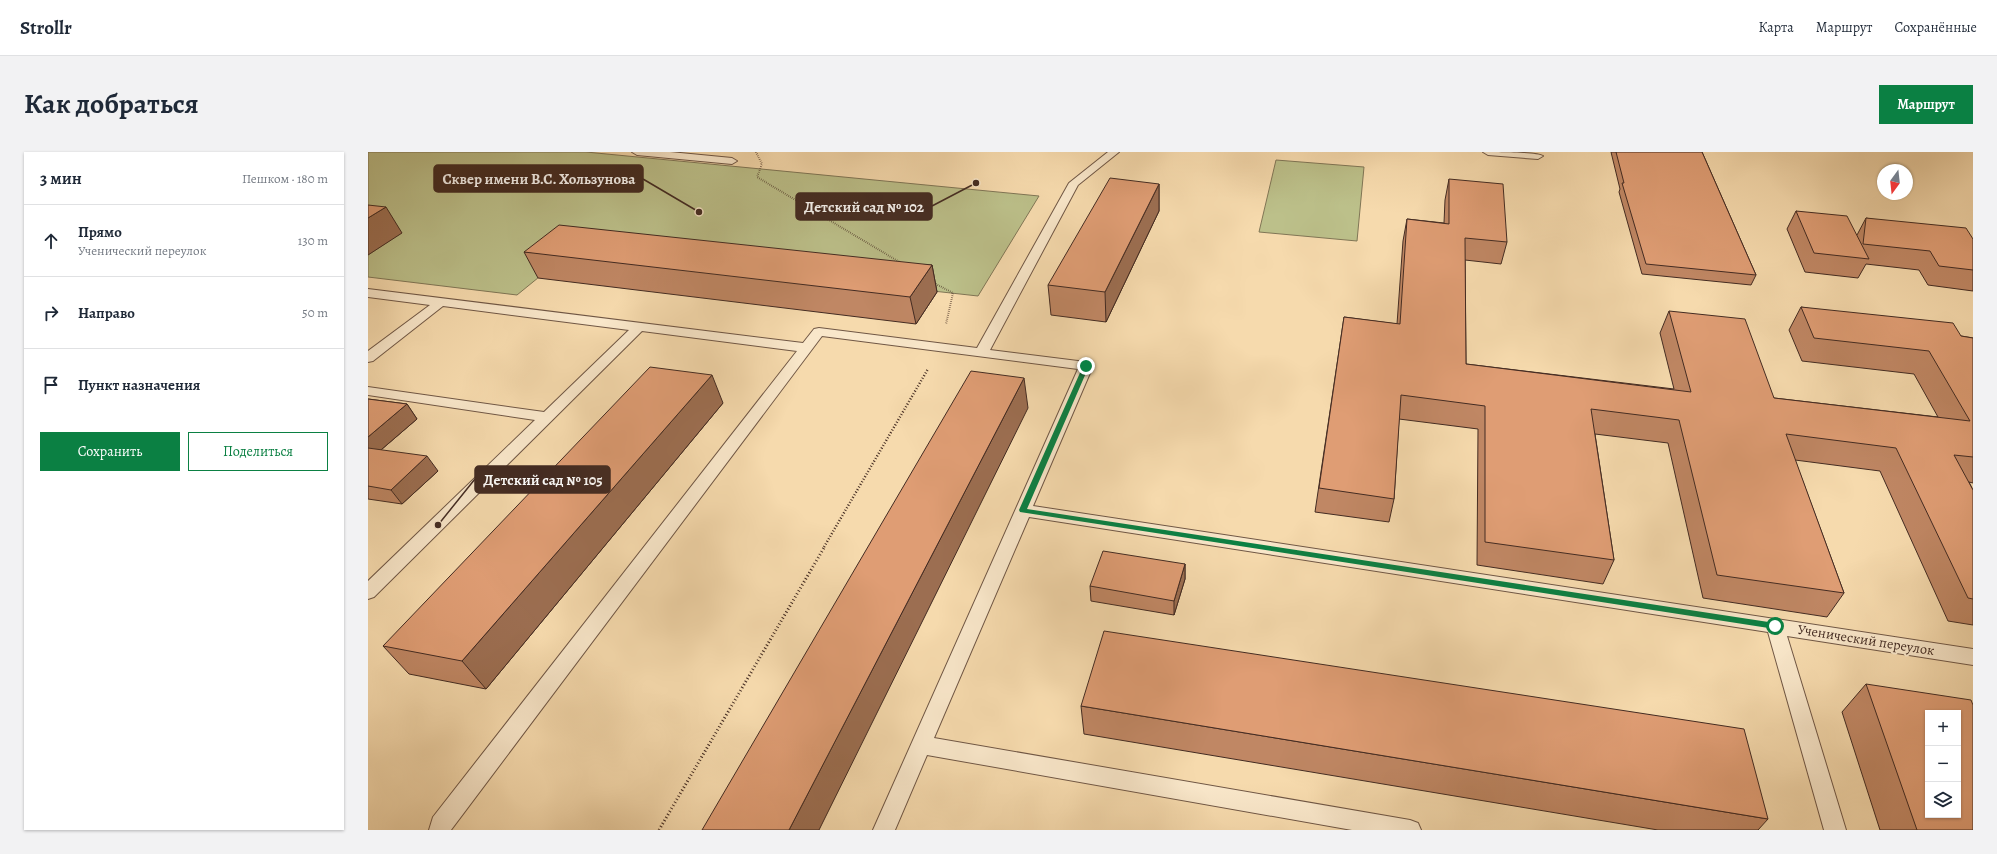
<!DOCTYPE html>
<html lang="ru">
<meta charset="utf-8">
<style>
:root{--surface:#fff;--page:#f2f2f3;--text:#1f2937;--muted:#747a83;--line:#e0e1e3;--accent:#0b8043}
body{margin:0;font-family:Alegreya,serif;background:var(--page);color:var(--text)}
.controls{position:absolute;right:12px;bottom:12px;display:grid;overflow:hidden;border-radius:0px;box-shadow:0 1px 3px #0004}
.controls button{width:36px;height:36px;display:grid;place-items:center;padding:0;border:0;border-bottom:1px solid var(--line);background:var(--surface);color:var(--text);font:20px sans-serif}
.compass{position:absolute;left:1509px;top:12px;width:36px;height:36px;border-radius:50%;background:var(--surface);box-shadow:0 1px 3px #0004;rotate:195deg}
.stop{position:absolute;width:12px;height:12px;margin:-9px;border:3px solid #0b8043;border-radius:50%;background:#fff}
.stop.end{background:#0b8043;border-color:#fff;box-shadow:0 1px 4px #0008}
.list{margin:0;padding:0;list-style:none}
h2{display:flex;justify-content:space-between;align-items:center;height:52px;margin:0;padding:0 16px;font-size:17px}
h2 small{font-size:13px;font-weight:400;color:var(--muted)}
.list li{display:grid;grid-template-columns:26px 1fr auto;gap:12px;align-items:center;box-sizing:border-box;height:72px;padding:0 16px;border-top:1px solid var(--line)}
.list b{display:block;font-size:15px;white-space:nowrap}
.list p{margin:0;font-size:13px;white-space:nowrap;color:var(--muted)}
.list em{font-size:13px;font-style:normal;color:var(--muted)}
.actions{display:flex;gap:8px;padding:12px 16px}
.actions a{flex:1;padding:9px 0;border:1px solid var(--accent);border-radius:0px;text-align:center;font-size:14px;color:var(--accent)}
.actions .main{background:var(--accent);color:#fff}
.icon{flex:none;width:22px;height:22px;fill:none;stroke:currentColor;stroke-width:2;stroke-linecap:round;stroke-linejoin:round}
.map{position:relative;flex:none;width:1605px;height:678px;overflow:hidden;border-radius:0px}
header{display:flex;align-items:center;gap:24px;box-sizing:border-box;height:56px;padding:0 20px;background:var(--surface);border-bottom:1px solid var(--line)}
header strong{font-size:19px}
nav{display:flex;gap:22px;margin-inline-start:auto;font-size:14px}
.intro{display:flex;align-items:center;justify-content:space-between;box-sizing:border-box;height:96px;padding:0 24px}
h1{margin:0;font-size:28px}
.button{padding:10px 18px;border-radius:0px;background:var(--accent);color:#fff;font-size:14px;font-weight:700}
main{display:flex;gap:24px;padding:0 24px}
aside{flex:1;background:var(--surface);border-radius:0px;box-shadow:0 1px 3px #0004}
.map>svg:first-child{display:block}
</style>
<header>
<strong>Strollr</strong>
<nav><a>Карта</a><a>Маршрут</a><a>Сохранённые</a></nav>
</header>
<div class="intro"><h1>Как добраться</h1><a class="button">Маршрут</a></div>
<main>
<aside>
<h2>3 мин<small>Пешком · 180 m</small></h2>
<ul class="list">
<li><svg class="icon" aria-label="ahead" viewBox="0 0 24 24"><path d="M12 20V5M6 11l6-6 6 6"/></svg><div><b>Прямо</b><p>Ученический переулок</p></div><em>130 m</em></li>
<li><svg class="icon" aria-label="right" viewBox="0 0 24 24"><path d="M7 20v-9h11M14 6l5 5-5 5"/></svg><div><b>Направо</b></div><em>50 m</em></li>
<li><svg class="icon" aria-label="arrive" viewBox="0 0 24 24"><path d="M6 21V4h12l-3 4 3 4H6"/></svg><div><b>Пункт назначения</b></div></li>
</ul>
<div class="actions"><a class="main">Сохранить</a><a>Поделиться</a></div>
</aside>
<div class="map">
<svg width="1605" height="678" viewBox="0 0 1605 678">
<rect width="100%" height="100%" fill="#f6daad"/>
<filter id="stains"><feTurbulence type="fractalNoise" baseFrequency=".005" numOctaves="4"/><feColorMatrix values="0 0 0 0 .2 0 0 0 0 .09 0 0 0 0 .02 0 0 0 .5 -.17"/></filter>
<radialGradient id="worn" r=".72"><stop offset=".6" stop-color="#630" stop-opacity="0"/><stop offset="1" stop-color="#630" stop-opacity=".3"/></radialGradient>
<g fill="#bcc08a" stroke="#807656">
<polygon points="0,0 218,0 671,44 610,144 203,99 149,143 0,125 0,103 33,81 0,77"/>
<polygon points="908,8 996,15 989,89 891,80"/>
</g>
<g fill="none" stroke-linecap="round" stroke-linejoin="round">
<defs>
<g id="service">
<polygon points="264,0 302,0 364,6 369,9 364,12 269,3"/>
<polygon points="740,0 751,0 710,33 622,198 718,210 723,211 725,214 665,354 1605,497 1605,513 1419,484 1478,678 1456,678 1400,480 661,365 566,586 1042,668 1050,671 1053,678 984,678 559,603 527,678 505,678 710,217 454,184 83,678 61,678 65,665 429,199 274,179 6,445 0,447 0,429 167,268 0,243 0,235 176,260 261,178 75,154 5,209 0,210 0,199 62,153 0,145 0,137 435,191 446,177 451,176 609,196 701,31"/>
<path d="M 1115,0 C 1126,0 1169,0 1175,4 L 1170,7 L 1120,3 Z"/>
</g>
</defs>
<use href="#service" stroke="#705745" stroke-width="2"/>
<g stroke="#432b22" stroke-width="2" stroke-dasharray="0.5 1.5" stroke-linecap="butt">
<polyline points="388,0 394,12 389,25 533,111"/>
<polyline points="566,131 585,141 578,172"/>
</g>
<polyline stroke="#432b22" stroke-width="2.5" stroke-dasharray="1 2" stroke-linecap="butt" points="456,395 560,217"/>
<polyline stroke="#432b22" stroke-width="3" stroke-dasharray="1 2.5" stroke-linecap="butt" points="291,678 457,394"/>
<use href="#service" fill="#f9e7ca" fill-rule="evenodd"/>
</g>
<g fill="#c08764" stroke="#432b22">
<polygon points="1243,0 1334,0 1388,123 1383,133 1274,122 1251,40 1252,37"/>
<polygon points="1081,27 1139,90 1133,112 1097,108 1098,212 1306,237 1292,181 1301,159 1406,246 1570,265 1546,222 1434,209 1421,178 1433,155 1593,184 1605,186 1605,331 1601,330 1605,338 1605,473 1580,469 1512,319 1427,308 1476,441 1459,465 1335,446 1300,291 1227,282 1246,408 1235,432 1109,413 1110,277 1031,267 1026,347 1021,370 947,360 976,165 1029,172 1035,89 1039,67 1076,71 1077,48"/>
<polygon points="791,32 791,59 738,170 683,163 680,133"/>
<polygon points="1428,59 1489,83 1498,66 1605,87 1605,139 1560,133 1551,118 1498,112 1490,126 1437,120 1419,77"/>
<polygon points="156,100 564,113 569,140 548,172 170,126"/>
<polygon points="0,247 39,252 49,267 13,298 70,319 34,352 0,347"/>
<polygon points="355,251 118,537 41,522 15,494"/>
<polygon points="817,412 817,427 806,463 723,449 722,434"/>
<polygon points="1498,532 1605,678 1512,678 1474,560"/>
<polygon points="713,554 1400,667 1390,678 1290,678 716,582"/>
</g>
<g fill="#9c6e51" stroke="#432b22">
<polygon points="791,32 791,59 738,170 737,140"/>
<polygon points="18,55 34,81 0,103 0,66"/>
<polygon points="564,113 569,140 548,172 542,145"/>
<polygon points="344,223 355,251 118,537 94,509"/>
<polygon points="656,226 660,256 451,678 421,678"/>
<polygon points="39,252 49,267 0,309 0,285"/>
<polygon points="59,304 70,319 34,352 23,338"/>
<polygon points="817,412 817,427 806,463 806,449"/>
</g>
<g fill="#df9d74" stroke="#432b22" fill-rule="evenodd">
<polygon points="1248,0 1334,0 1388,123 1278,112 1254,31 1256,31"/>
<polygon points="742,26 791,32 737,140 680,133"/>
<polygon points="1081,27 1135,32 1139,90 1097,86 1098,212 1323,240 1301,159 1377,167 1406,246 1602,269 1561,199 1446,186 1433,155 1585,171 1593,184 1605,186 1605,305 1586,303 1605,338 1605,447 1600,446 1528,296 1418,282 1476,441 1349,423 1311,268 1223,257 1246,408 1117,390 1117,254 1033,243 1026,347 951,336 976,165 1032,172 1039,67 1081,72"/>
<polygon points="0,53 18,55 0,66"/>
<polygon points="1428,59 1479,64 1501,107 1446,101"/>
<polygon points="1498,66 1598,76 1605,87 1605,118 1571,114 1562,99 1495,92"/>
<polygon points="191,73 564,113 542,145 156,100"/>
<polygon points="282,215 344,223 94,509 15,494"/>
<polygon points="603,219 656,226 421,678 334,678"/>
<polygon points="0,247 39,252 0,285"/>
<polygon points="0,296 59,304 23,338 0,334"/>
<polygon points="735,399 817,412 806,449 722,434"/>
<polygon points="736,479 1376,577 1400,667 713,554"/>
<path d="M 1498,532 L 1603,548 L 1605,553 L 1605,678 L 1549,678 ZM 1560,561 L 1590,561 L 1590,663 L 1560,663 Z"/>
</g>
<polygon fill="#0b8043" points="718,212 721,214 659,357 1407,471 1411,474 1407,477 652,360 651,358 715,214"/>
<g text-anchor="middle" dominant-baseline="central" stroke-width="4" stroke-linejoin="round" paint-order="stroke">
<g font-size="14" fill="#432b22" stroke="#f9e7ca">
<text transform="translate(1498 488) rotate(9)">Ученический переулок</text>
</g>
</g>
<path fill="none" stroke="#432b22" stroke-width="1.5" d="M331 60L275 27M608 31L564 54M70 373L107 327"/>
<g fill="#432b22" stroke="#f9e7ca" stroke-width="1.5">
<circle cx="331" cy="60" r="4"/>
<circle cx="608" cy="31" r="4"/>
<circle cx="70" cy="373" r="4"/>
</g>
<g fill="#432b22" stroke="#432b22" stroke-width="1.5">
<rect x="66" y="13" width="209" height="27" rx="4"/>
<rect x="428" y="41" width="136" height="27" rx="4"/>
<rect x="107" y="314" width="135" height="27" rx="4"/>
</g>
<g font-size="15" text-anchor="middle" font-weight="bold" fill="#fff">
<text x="171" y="32">Сквер имени В.С. Хользунова</text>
<text x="496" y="60">Детский сад № 102</text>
<text x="175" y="333">Детский сад № 105</text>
</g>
<rect width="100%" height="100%" filter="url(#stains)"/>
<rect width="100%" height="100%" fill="url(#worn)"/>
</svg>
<div class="controls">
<button>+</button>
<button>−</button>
<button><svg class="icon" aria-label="layers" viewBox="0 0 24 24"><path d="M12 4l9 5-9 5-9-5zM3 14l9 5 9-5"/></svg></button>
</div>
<svg class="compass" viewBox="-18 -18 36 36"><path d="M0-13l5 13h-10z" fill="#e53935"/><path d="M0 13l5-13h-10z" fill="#747a83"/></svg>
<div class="stop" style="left:1407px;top:474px"></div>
<div class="stop end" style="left:718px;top:214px"></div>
</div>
</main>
